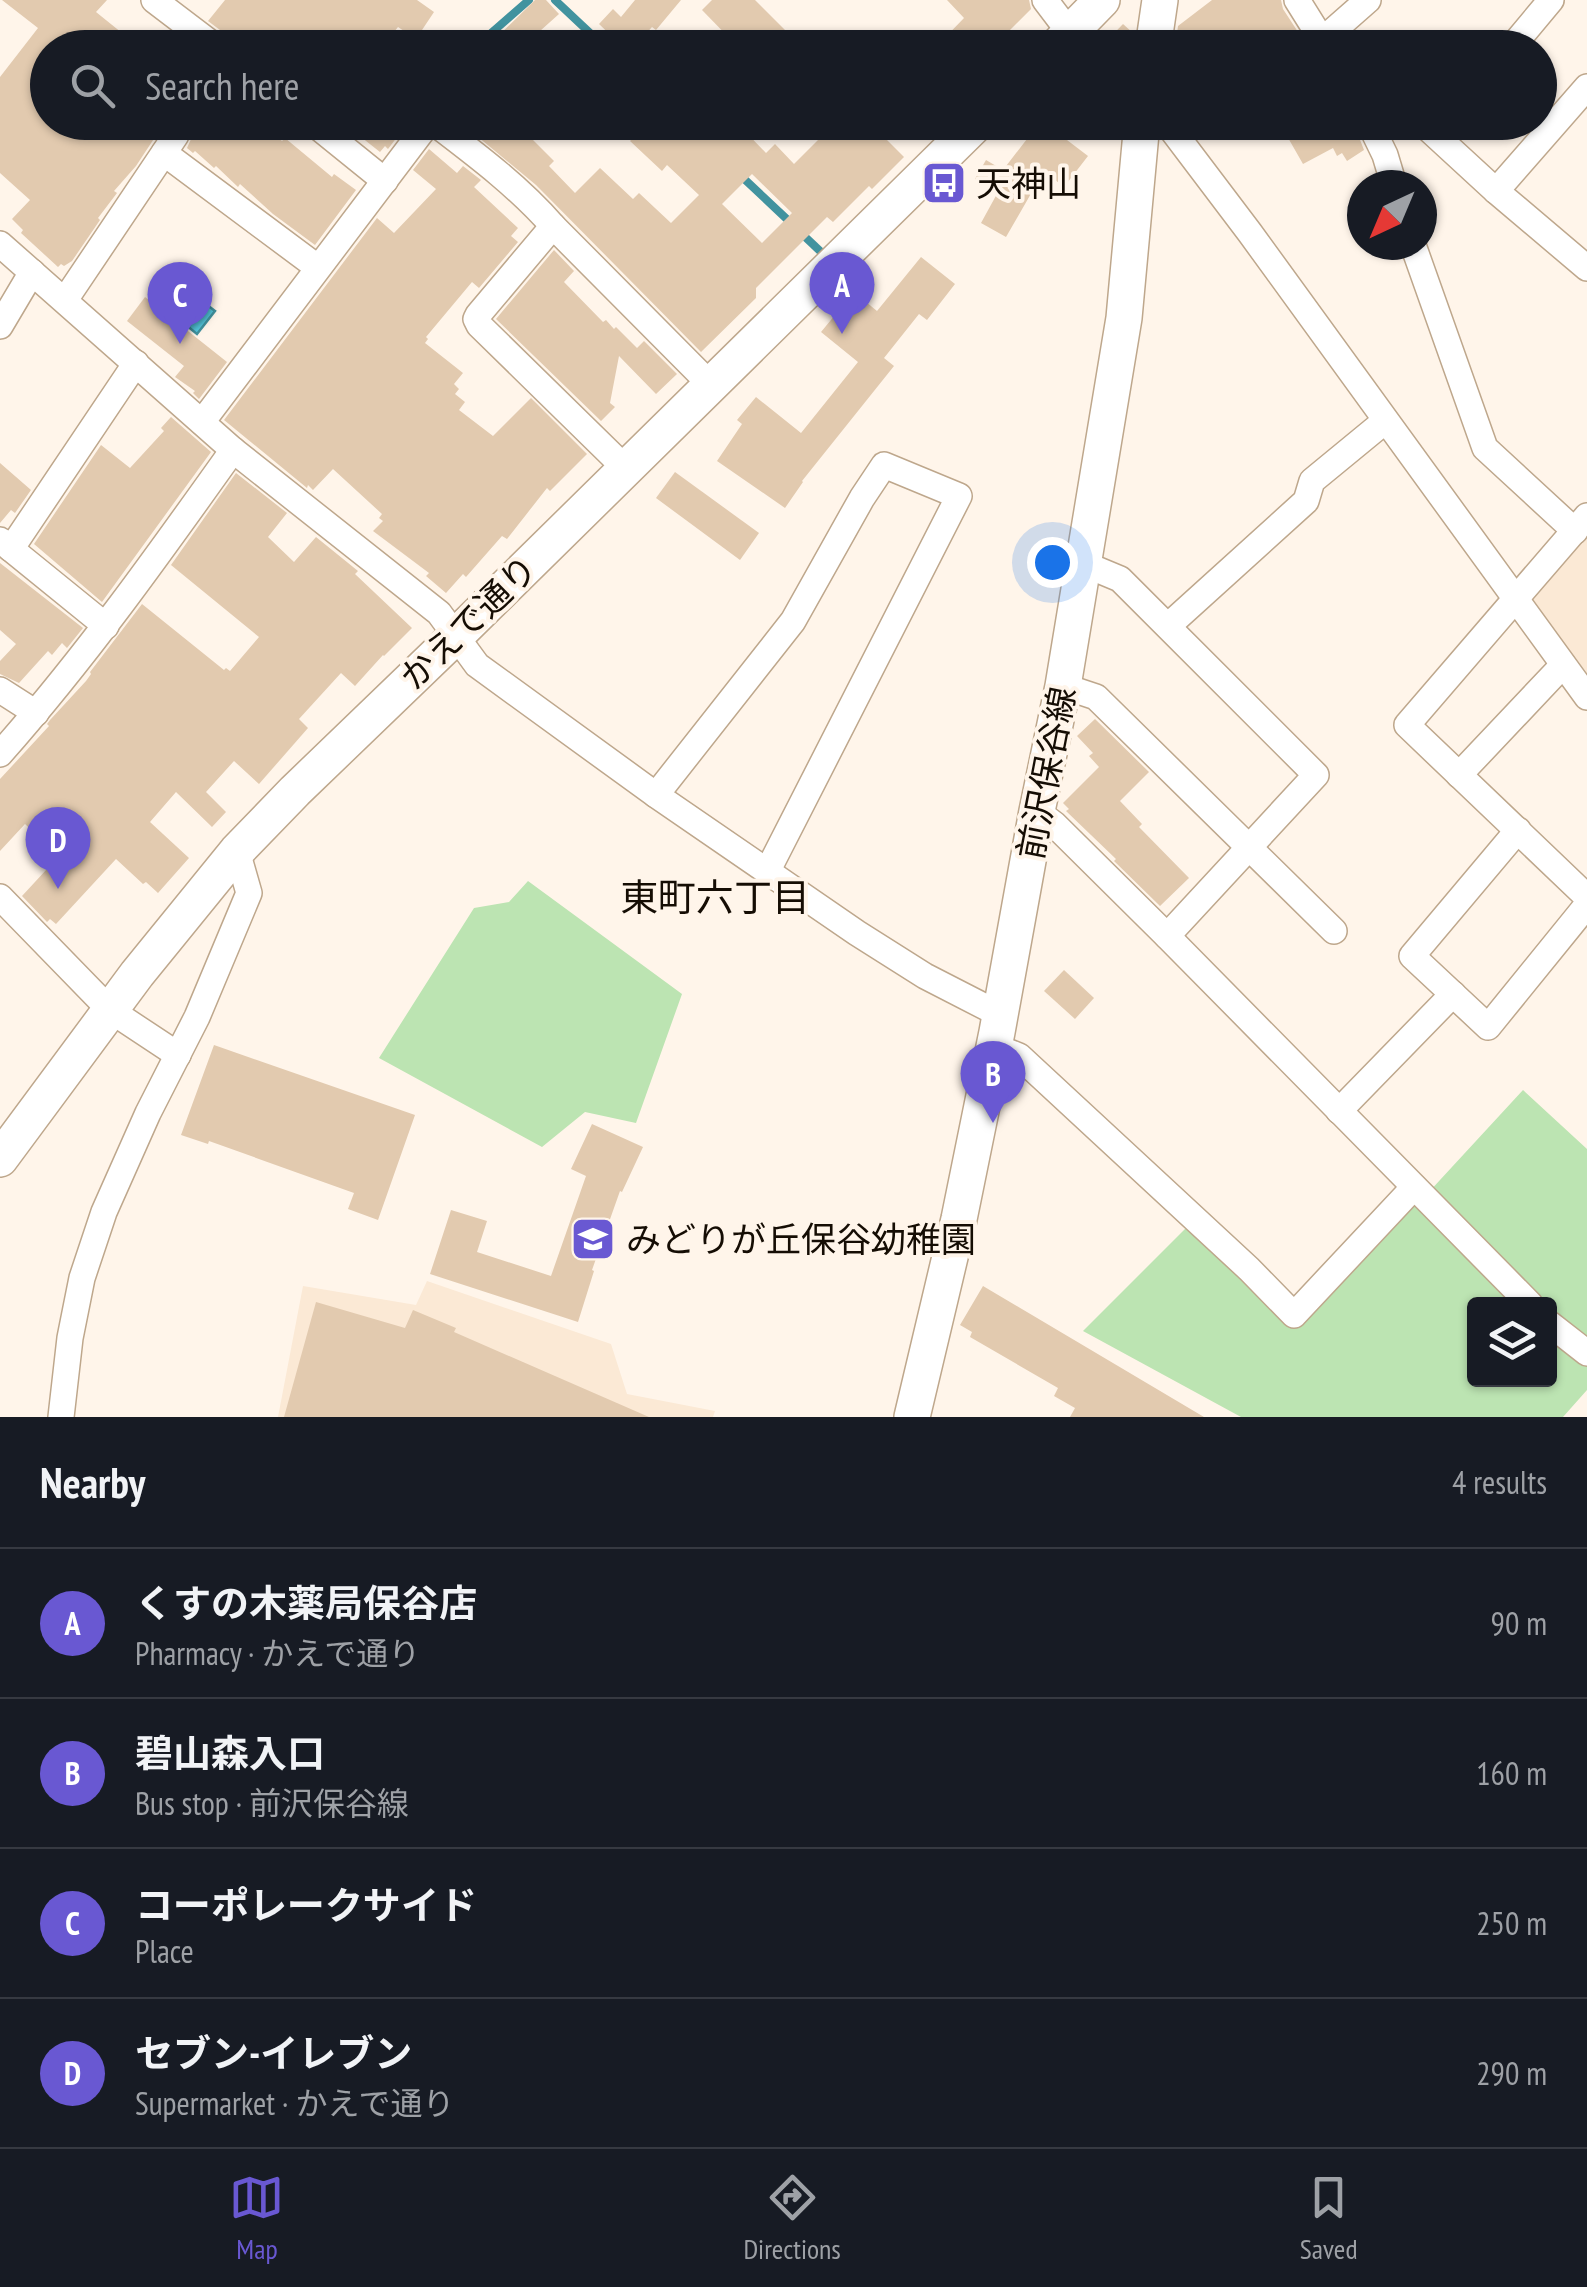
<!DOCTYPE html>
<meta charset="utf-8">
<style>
:root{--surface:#171b24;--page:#242831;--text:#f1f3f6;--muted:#9ea1a6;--line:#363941;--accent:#6958d2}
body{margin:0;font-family:"PT Sans Narrow","Noto Sans JP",sans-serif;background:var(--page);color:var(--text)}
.controls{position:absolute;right:30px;bottom:30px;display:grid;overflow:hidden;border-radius:10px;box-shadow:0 2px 8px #0004}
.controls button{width:90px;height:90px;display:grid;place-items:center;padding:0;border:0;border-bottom:2px solid var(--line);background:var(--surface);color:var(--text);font:50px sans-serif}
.compass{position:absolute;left:1347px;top:170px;width:90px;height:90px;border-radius:50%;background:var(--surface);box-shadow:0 2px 8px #0004;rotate:224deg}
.you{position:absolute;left:1052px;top:562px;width:35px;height:35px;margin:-25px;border:8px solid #fff;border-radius:50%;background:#1a73e8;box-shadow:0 0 0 15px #1a73e833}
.badge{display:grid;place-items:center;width:65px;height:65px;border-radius:50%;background:var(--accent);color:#fff;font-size:32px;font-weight:700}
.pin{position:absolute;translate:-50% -82px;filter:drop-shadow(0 2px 5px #0008)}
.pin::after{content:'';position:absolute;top:52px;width:35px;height:30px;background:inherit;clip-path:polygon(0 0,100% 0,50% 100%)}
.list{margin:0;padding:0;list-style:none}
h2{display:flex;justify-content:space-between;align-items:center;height:130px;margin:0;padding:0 40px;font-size:42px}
h2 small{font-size:32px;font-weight:400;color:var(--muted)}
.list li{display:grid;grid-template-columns:65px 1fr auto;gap:30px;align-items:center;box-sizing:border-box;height:150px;padding:0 40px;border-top:2px solid var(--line)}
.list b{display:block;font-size:38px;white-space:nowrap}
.list p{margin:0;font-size:32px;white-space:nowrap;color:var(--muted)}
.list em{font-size:32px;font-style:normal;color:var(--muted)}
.icon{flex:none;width:55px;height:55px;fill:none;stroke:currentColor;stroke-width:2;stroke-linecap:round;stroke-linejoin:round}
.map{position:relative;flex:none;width:1587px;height:1417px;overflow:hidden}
.search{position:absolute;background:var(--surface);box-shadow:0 2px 8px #0004;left:30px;right:30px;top:30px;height:110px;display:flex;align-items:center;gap:25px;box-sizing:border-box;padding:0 35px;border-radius:55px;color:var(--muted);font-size:38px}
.sheet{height:730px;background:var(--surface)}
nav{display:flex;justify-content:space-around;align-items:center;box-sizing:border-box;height:140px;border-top:2px solid var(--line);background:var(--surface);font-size:28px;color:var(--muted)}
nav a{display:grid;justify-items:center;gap:5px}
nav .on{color:var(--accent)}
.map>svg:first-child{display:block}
</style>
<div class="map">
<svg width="1587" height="1417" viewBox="0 0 1587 1417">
<rect width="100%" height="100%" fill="#fff5ea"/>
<g fill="#fbe9d5">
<polygon points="1587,533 1587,673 1530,597"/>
<polygon points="427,1281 611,1344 627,1394 715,1411 713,1417 278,1417 303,1286 416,1305"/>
</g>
<g fill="#bce4b2">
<polygon points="528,881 682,994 636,1123 585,1112 542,1147 379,1058 474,908 509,902"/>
<polygon points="1523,1090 1587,1149 1587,1346 1550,1317 1550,1304 1537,1304 1428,1193"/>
<polygon points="1415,1197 1521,1304 1474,1304 1474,1380 1550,1380 1550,1333 1587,1363 1587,1390 1563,1417 1241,1417 1083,1331 1191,1223 1294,1324"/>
</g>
<polygon fill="#55cce2" stroke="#42939f" stroke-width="2.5" points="181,285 215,311 197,334 164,307"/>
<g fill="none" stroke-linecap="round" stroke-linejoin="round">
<g stroke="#42939f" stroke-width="8">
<polyline points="555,0 606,48"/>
<polyline points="386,30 410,48"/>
<polyline points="474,48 529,0"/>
<polyline points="740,175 791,223"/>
<polyline points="801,233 820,251"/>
</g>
</g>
<g fill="#e2caaf" fill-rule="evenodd">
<polygon points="2,0 107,0 96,12 122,33 119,37 132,48 48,48 48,69 34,87 48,99 48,122 149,122 159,131 136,166 114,191 117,193 98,218 100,220 72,261 64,266 61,264 58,267 21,233 23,230 12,219 30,200 0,173 0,77 38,28"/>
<polygon points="225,0 417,0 434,12 416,39 398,27 381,48 235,48 228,36 208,21"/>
<polygon points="535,0 546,0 559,14 540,31 559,48 486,48"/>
<polygon points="635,0 681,0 656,30 652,27 633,48 624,48 599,24 613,9 621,17"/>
<polygon points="712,0 755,0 793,38 783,48 739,48 702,10"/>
<polygon points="947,0 1029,0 1031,9 992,48 935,48 964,18"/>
<polygon points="1212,0 1281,0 1283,9 1300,35 1289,48 1227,48 1217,34 1198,48 1180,48 1176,41 1178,26"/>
<polygon points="1123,24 1134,34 1132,48 1100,48"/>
<polygon points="194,122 260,122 282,141 285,138 332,177 334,174 356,190 315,245 273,214 240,184 238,187 216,166 214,168 195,151 193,153 187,148 192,137 190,127"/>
<polygon points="342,122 396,122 404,128 388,149 385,146 380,152"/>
<path d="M 460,122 L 540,122 L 528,135 L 554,161 L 549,166 L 575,193 L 600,168 L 633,199 L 639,193 L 671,223 L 699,195 L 667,165 L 662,171 L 630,141 L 632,139 L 615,122 L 736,122 L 766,153 L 775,144 L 794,164 L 824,134 L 812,122 L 869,122 L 904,157 L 872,189 L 869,186 L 833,222 L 827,217 L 756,288 L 756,298 L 701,352 L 536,185 ZM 752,174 L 792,213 L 762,243 L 722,204 Z"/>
<polygon points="1040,122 1058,122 1072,133 1067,140 1088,156 1064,187 1044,171 1006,237 981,223 998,192 975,179 986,160 1003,170"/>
<polygon points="1279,122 1353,122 1364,150 1347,161 1342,153 1337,156 1333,148 1303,164"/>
<polygon points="429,149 457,173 463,166 481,180 474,187 518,228 511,236 518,242 479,288 472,282 426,337 428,339 425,343 463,373 454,384 459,389 455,394 465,402 459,410 493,436 531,398 587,454 550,491 547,488 507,539 502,536 466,577 463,574 446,593 426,576 429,573 373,531 383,521 379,518 382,514 333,469 313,490 308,485 307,488 224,420 377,218 394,233 436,189 413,170"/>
<polygon points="554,250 574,271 564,282 603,322 606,320 614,329 616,327 637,348 644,341 677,374 656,394 619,356 610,403 615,407 601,421 496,319"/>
<polygon points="921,257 955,284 927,320 919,314 884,358 894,366 802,481 803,482 785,508 717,461 742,424 737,420 756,397 801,433 858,362 821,332 854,292 877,311"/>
<polygon points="145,297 227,362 199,399 193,393 195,391 175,377 184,366 127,321"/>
<polygon points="171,417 211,452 102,602 34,544 101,445 130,468 164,431 161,428"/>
<polygon points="0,463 31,490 15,513 11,510 0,523"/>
<polygon points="675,472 759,533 740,560 656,498"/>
<polygon points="236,473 287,513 268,537 294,562 316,537 358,571 355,574 412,628 384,656 383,655 355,686 341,673 299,719 308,728 259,784 234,761 206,792 226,812 212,827 176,792 150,822 189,858 158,893 146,882 143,884 116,859 56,924 50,919 47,922 22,896 59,856 25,824 0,851 0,779 49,726 47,724 50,720 86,681 91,674 90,672 142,604 224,670 226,668 230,671 259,637 171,565"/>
<polygon points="0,563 83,628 67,648 62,643 52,655 48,651 19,683 0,674 0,661 16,644 0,630"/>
<polygon points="1095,719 1149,772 1120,801 1142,824 1139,827 1189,878 1160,906 1114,861 1116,859 1066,811 1069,809 1063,803 1099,767 1089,756 1093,753 1077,736"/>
<polygon points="1064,970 1094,998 1075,1019 1044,991"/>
<polygon points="214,1045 415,1115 378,1220 348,1209 354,1193 209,1141 208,1144 181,1135"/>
<polygon points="592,1124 643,1147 622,1192 620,1191 592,1270 594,1271 578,1322 430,1274 451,1210 487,1221 477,1252 551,1276 586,1176 571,1169"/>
<polygon points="983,1286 1204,1417 1070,1417 1075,1408 1054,1396 1058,1388 970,1337 972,1332 960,1325"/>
<polygon points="316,1302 405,1328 413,1310 456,1328 454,1332 649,1417 284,1417"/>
</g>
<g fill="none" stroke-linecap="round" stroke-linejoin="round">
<defs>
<g id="street">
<polyline points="154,0 217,48"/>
<polyline points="1045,0 1070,33"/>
<polyline points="1297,0 1327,48"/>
<polyline points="1309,48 1326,37 1368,0"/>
<polyline points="1511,48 1551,0"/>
<polyline points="312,122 385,181"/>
<path d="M 433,122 C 475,154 518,186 553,226 L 711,385"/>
<polyline points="1166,122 1250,233 1587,697"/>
<polyline points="1369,122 1385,155 1394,185"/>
<polyline points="1421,122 1496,191 1587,268"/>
<polyline points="164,153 317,267"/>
<polyline points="1496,191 1587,87"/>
<polyline points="553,226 478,315 476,319 479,325 625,468"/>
<polyline points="0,244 233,450 439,613 477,665 656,795 857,933 925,976 1001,1015"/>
<polyline points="1413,245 1485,448 1575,531"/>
<polyline points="65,300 176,135"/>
<polyline points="0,326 32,272"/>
<polyline points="202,422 429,122"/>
<polyline points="1587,516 1407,725 1587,897"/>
<polyline points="0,540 106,626"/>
<polyline points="11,549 136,363"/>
<polyline points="1084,564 1120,579 1316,775 1167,936"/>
<polyline points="1168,626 1306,501 1312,481 1385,421"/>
<polyline points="1063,686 1096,697 1334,931"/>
<polyline points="0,690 36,713"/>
<path d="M 0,754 C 85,658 159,554 233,450"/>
<polyline points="1459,775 1563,665"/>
<polyline points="656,795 793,621 862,498 884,465 959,496 767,872"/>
<polyline points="1037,811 1054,824 1167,936 1530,1304"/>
<polyline points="1518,830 1412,956 1488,1027 1587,905"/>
<polyline points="0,897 110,1010 178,1055"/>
<polyline points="994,1046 1019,1056 1249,1269 1294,1315 1414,1187"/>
<polyline points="1339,1111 1453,994"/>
<polyline points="1550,1324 1587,1353"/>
<polyline points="61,1417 70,1338 82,1278 104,1212 148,1113 197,1017 249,893 237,851"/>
</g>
<g id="secondary">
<polyline points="1055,48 1102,0"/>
<polyline points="1153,48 1160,0"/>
<polyline points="0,1159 137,974 237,851 295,791 457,635 978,122"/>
<polyline points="912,1417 959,1219 997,1032 1037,811 1063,686 1124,318 1142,122"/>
</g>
</defs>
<use href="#street" stroke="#bea78c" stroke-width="28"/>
<use href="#secondary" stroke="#bea78c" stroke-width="38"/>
<use href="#street" stroke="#fff" stroke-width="25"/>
<use href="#secondary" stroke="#fff" stroke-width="35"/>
</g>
<defs>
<symbol id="bus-square" viewBox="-11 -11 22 22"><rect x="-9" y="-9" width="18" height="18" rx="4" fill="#6958d2" stroke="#fff5ea"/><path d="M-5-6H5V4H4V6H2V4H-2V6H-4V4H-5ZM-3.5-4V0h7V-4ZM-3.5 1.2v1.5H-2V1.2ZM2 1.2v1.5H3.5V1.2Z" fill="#fff"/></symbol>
<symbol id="school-square" viewBox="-11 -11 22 22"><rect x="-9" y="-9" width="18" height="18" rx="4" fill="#6958d2" stroke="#fff5ea"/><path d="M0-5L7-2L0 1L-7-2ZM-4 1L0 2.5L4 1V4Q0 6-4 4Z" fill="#fff"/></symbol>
</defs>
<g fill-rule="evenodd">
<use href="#bus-square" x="919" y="158" width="50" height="50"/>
<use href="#school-square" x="568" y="1214" width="50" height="50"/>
</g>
<g text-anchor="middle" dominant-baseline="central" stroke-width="8" stroke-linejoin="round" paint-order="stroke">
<g font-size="35" fill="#150d04" stroke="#fff5ea" text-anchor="start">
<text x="976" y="183">天神山</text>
<text x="626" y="1239">みどりが丘保谷幼稚園</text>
</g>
<g font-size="35" fill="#150d04" stroke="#fff5ea">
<text transform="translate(468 622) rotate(-44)">かえで通り</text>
<text transform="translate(1046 773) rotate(-79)">前沢保谷線</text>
</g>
<g font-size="38" fill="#150d04" stroke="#fff5ea">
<text x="715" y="896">東町六丁目</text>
</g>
</g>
</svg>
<div class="controls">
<button><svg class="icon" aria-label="layers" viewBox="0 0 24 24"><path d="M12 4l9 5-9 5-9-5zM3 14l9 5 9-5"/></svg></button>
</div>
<svg class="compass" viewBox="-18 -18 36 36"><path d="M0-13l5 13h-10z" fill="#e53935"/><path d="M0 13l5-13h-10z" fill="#9ea1a6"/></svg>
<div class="you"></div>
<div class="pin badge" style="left:842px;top:334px">A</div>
<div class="pin badge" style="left:993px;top:1123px">B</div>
<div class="pin badge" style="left:180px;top:344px">C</div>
<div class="pin badge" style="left:58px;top:889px">D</div>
<div class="search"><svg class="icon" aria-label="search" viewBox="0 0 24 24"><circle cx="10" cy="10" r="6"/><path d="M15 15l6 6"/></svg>Search here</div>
</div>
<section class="sheet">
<h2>Nearby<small>4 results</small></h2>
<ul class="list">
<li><span class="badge">A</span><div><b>くすの木薬局保谷店</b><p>Pharmacy · かえで通り</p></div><em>90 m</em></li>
<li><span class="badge">B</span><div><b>碧山森入口</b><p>Bus stop · 前沢保谷線</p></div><em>160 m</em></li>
<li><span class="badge">C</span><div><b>コーポレークサイド</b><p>Place</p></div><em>250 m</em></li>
<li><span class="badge">D</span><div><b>セブン-イレブン</b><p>Supermarket · かえで通り</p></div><em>290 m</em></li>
</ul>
</section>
<nav>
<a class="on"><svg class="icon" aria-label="map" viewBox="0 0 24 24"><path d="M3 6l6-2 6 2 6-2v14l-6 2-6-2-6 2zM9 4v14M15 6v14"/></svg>Map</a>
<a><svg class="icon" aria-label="directions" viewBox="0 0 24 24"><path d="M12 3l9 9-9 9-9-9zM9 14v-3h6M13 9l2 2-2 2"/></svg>Directions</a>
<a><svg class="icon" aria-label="saved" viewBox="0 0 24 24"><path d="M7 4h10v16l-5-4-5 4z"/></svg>Saved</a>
</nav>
